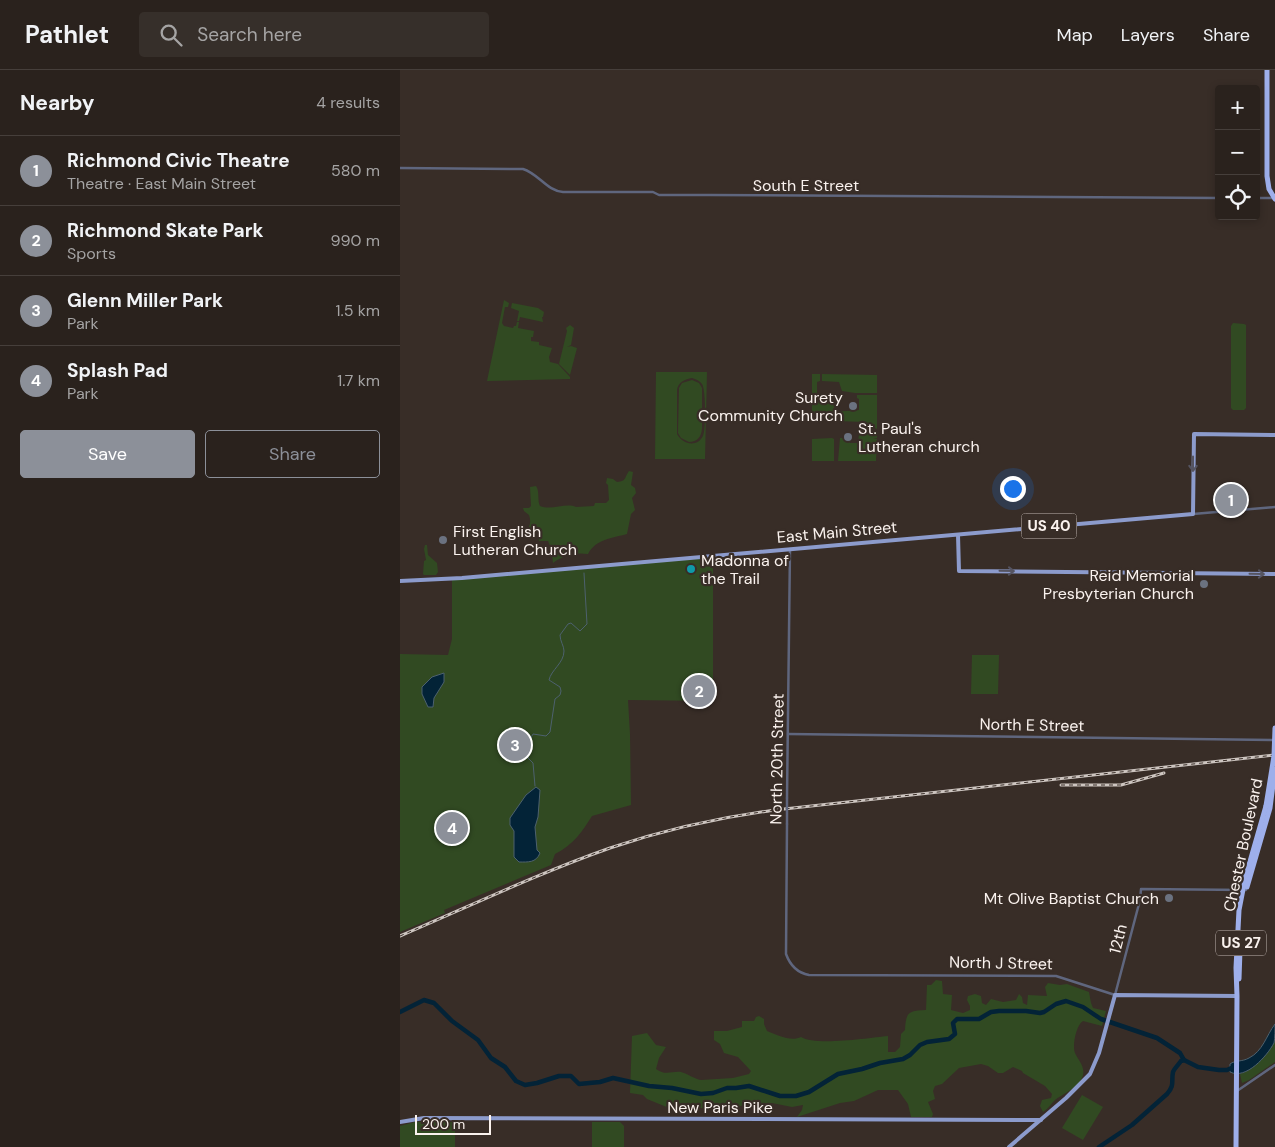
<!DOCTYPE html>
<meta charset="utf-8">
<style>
:root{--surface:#2a221d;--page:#362f2a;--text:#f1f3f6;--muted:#a5a4a4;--line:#463f3b;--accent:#8c9099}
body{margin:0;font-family:"DM Sans",sans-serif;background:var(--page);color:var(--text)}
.controls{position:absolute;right:15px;top:15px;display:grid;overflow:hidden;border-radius:5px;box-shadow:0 2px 8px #0003}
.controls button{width:45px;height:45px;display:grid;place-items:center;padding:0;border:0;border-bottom:1px solid var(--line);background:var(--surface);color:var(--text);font:25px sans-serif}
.scale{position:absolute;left:15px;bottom:12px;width:76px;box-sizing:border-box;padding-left:5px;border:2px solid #faf2ee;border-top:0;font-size:14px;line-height:18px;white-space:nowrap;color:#faf2ee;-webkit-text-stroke:4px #382d27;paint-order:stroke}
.you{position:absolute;left:612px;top:418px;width:18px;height:18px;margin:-12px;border:4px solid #fff;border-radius:50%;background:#1a73e8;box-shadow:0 0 0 8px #1a73e833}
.badge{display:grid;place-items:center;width:32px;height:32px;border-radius:50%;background:var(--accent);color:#fff;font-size:16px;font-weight:700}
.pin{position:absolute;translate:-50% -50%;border:2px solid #fff;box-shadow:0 1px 5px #0006}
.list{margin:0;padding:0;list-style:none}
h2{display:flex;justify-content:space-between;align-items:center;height:65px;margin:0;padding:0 20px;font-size:21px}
h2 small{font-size:16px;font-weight:400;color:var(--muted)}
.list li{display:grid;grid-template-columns:32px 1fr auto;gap:15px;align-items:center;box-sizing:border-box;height:70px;padding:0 20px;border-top:1px solid var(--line)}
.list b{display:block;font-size:19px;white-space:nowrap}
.list p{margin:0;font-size:16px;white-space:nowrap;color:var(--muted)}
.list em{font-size:16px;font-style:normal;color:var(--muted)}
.actions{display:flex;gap:10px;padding:15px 20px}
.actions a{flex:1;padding:11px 0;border:1px solid var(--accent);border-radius:5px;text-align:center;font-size:18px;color:var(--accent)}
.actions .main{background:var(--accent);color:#fff}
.icon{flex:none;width:28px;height:28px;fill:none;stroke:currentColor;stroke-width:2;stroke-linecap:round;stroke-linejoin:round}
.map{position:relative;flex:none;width:875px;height:1077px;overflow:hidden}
header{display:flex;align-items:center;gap:30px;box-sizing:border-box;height:70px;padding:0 25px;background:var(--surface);border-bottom:1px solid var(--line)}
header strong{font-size:24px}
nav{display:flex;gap:28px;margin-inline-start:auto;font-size:18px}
.search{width:350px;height:45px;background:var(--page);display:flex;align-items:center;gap:12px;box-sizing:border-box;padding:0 18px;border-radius:5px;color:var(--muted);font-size:19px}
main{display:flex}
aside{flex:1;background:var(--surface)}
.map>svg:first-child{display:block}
</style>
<header>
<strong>Pathlet</strong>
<div class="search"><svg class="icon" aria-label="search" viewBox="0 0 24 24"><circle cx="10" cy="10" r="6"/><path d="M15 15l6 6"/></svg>Search here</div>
<nav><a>Map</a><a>Layers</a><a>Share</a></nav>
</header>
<main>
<aside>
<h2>Nearby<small>4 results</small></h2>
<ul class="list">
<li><span class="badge">1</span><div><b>Richmond Civic Theatre</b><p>Theatre · East Main Street</p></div><em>580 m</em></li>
<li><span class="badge">2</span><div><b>Richmond Skate Park</b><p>Sports</p></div><em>990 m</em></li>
<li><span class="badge">3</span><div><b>Glenn Miller Park</b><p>Park</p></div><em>1.5 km</em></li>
<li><span class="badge">4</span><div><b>Splash Pad</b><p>Park</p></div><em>1.7 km</em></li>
</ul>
<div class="actions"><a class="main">Save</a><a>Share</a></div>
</aside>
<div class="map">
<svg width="875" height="1077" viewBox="0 0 875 1077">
<rect width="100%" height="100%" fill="#382d27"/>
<g fill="#314a22" fill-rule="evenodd">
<polygon points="104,230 109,233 108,237 105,237 102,253 104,256 113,258 114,256 116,256 117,252 119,252 118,258 134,261 133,267 131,267 131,271 139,272 139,275 152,278 149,287 150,292 158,294 170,307 170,309 87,311"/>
<polygon points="112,233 138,238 144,242 143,247 142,247 143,252 120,247 119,251 117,251 119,241 111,238"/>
<polygon points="833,253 844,254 846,255 846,338 844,340 833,340 831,338 831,256"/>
<polygon points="170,255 174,258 171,275 167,277 171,276 177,278 170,305 159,294 167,261 166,258"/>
<path d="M 256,302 L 307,302 L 305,389 L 255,389 ZM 292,308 C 296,309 300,311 302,314 C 306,320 306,360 303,366 C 297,378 282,374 277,364 L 277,320 C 278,312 285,309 292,308 Z"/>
<polygon points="412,304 420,304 420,311 417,312 417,332 438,334 434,342 459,340 459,329 457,328 457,325 477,325 477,359 463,352 438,351 438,348 412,348"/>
<polygon points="422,304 477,305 477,323 455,323 442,321 439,312 422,311"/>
<path d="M 292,310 L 299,313 L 302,318 L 302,359 C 301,367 297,372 289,372 L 281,368 L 278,363 L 279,318 L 282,313 Z"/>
<polygon points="464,356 477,363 477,368 473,368 477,369 476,391 438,391 440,368 450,368 450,373 458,373 459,364 463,364 465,361"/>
<polygon points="432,368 434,369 434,391 412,391 412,369"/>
<path d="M 229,401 L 233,402 L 231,415 L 235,418 L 236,423 L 232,428 L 235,440 L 231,444 L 227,464 C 212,468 196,469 188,484 C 175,482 163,485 153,493 L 151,478 L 148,471 L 139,471 L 138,466 L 128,466 L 124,464 C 129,458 132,453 129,445 L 124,441 L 123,438 L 129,438 L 131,436 L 130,417 L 136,416 C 140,422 137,430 140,436 C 152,441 166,432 176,437 L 194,436 L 195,433 L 206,433 L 209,430 L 208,415 L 206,413 L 207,408 L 213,409 L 217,412 C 227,411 224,408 229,401 Z"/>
<polygon points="25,475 27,475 28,485 37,493 38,502 36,505 24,505 23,504 24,491 26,490 24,479"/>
<path d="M 309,485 L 313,496 L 313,631 L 228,630 L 230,664 L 231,735 L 192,746 C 182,762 173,775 155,784 L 151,795 L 44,840 L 45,843 L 0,862 L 0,584 L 48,585 L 52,569 L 52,509 Z"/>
<polygon points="572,585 599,585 598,624 571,624"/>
<path d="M 536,910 L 542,911 L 543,924 L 552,925 L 551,940 L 563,943 L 570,940 L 570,936 L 567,930 L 568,926 L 575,924 L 581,926 L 582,933 L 586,935 L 591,929 L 603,932 L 616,930 L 619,924 L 622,927 L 623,933 L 627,935 L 628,925 L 647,926 L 645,917 L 648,913 L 660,915 L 667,914 L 689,922 L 691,933 L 693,938 L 706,941 L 702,956 L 683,951 C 676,955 672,976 675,983 C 678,990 685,996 683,1005 C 680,1018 663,1023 654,1031 C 650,1035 648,1039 643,1042 L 640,1036 L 642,1030 L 651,1028 L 652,1024 L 645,1016 L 623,1003 L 622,1001 L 613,997 L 603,1003 L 598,1003 L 588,996 L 581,994 L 559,998 L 542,1014 L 535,1016 L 533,1021 L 535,1029 L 528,1032 L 533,1044 L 532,1047 L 511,1047 L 508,1034 L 498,1020 L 478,1020 L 454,1031 L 440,1033 L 397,1047 L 402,1040 L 403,1035 L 392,1037 L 372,1033 L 347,1034 L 334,1038 L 326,1036 L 306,1038 L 269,1038 L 247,1029 L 243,1025 L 230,1023 L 232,966 L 247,963 L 256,975 L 266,977 L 259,988 L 256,999 C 265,1006 272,1001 281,1002 C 289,1004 294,1009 301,1010 L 333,1008 L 349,1004 L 351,1001 L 338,987 L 324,983 L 320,974 L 314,970 L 314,961 L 327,961 L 342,957 L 342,951 L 354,951 L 356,947 L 359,946 L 364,949 L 364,954 L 367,961 C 377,965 391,972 401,967 C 415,976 469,968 488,966 L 488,982 L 495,982 L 500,977 L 501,964 L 505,960 C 506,942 508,941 526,940 L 527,915 L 531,915 Z"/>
<path d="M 875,971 L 875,992 L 849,1010 L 842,1013 L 840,1004 C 856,999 866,985 875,971 Z"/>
<polygon points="682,1025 703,1037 683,1070 662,1058"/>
<polygon points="15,1052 55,1052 55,1077 0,1077 0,1056"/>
<polygon points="192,1052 220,1052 224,1056 224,1077 192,1077"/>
</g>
<g fill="#032337" stroke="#4d616e">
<polygon points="44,603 44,612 34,628 33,637 28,637 22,624 22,617 32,607"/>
<path d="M 136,717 L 140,720 L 138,747 L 135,757 L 137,780 L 140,783 C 136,793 128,792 119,792 L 114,787 L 114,761 L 110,755 L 110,748 L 126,725 Z"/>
<path d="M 875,954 C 875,959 875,968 874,973 C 867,986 846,1010 830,1002 L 830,994 C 835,990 842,992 849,988 C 863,981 866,966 875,954 Z"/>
</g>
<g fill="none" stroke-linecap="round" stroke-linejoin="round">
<path stroke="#4d616e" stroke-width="1" d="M 135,716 L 133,693 L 128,688 L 128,673 L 133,664 L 146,666 L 150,662 L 155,629 L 160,625 L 161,621 L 160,617 L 149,610 C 151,600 164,593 164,581 C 164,576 160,571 160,565 L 168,554 L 171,553 L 180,561 L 187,554 L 184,503"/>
<g stroke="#032337" stroke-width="4.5">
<polyline points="0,942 24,930 34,933 52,951 78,970 91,988 105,997 116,1011 125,1015 137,1013 159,1006 171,1006 179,1014 200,1012 213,1008 249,1016 272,1018 301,1024 313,1023 327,1018 336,1018 349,1016 380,1026 396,1026 409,1022 438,1004 462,999 480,993 503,989 510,985 520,975 527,972 549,969 555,964 553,953 557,949 579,949 591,942 599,941 626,941 640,943 644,942 656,934 666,931 683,937 701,949 757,968 780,983 784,990 798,997 819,1000 827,1000 836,996"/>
<path d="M 699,1077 L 732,1055 L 767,1024 C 775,1015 771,1012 773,1002 C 774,999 779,994 781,991 L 784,990"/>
</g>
<g stroke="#5f667e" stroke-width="2.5">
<path d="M 0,98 L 123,99 C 139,104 147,121 163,122 L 253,122 L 259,125 L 309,125 L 819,128"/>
<polyline points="856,128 875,128"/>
<polyline points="793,444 875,437"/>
<polyline points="388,664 874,670"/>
<polyline points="387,728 390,479"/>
<path d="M 387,754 L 386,884 C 390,895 398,903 409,905 L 656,906 L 715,925 L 740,830 L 741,819 L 846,820"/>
<polyline points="837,1021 875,995"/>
</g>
<g stroke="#8c9bcc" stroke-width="4">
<polyline points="558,465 559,501 875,504"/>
<polyline points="0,511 62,508 793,444 794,364 875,365"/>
<polyline points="0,1052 24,1048 641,1050"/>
<polyline points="609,1077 666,1028 690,1004 699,983 715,925 837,926"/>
</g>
<g stroke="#9eafeb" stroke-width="5">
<polyline points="867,0 867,106 869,119 875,129"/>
<polyline points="847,817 870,738 875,699"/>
<polyline points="839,909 840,880"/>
<polyline points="836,1077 837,926 836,898 839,840 845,809 866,736"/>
</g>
<defs>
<g id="rail">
<polyline points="661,715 721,715 764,703"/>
<path d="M 0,866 C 70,836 139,803 210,778 C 267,759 325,746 384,739 L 875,685"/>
</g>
</defs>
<use href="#rail" stroke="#cdc5c0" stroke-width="3"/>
<use href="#rail" stroke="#382d27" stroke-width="1" stroke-dasharray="4" stroke-linecap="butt"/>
<polyline stroke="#5f667e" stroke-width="2.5" points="387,754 387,728"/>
<polyline stroke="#9eafeb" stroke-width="5" points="866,736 874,686 875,658"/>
</g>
<defs><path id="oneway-shaft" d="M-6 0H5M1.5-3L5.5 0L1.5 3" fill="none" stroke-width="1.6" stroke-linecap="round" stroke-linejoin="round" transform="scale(1.25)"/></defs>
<g stroke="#555461">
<use href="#oneway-shaft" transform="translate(793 394) rotate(90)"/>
<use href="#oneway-shaft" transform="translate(607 501) rotate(1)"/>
<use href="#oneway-shaft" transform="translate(857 504) rotate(1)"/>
</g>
<g fill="#6b7280" stroke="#382d27" stroke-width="2">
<circle cx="453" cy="336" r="5"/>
<circle cx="448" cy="367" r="5"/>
<circle cx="43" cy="470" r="5"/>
<circle cx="804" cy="514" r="5"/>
<circle cx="769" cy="828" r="5"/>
</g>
<circle fill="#0f9aa8" stroke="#382d27" stroke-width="2" cx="291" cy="499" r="5"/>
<g text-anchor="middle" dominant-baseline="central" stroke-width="4.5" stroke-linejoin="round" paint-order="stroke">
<g fill="#382d27" stroke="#c0b7b2" stroke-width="1">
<rect x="621.5" y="443.5" width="55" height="25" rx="4"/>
<rect x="816" y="860.5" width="50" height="25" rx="4"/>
</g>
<g font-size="15" font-weight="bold" fill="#faf2ee">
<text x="649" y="456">US 40</text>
<text x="841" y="873">US 27</text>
</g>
<g font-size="16" fill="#faf2ee" stroke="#382d27">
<text x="406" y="115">South E Street</text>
<text transform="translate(437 462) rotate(-5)">East Main Street</text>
<text transform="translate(632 655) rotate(1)">North E Street</text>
<text transform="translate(377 689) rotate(-89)">North 20th Street</text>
<text transform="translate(843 775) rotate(-78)">Chester Boulevard</text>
<text transform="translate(718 869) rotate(-76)">12th</text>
<text transform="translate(601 893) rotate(1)">North J Street</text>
<text x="320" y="1037">New Paris Pike</text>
</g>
<g font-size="16" fill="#faf2ee" stroke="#382d27" text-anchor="end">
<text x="443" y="327">Surety<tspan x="443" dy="18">Community Church</tspan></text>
<text x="458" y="358" text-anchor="start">St. Paul's<tspan x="458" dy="18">Lutheran church</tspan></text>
<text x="53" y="461" text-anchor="start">First English<tspan x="53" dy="18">Lutheran Church</tspan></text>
<text x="301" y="490" text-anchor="start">Madonna of<tspan x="301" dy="18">the Trail</tspan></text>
<text x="794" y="505">Reid Memorial<tspan x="794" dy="18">Presbyterian Church</tspan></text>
<text x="759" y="828">Mt Olive Baptist Church</text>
</g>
</g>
</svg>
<div class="controls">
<button>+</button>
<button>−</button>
<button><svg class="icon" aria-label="locate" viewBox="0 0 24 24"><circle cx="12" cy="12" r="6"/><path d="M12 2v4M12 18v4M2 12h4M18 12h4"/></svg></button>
</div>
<div class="scale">200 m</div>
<div class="you"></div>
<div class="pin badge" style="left:831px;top:430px">1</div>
<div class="pin badge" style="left:299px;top:621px">2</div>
<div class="pin badge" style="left:115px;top:675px">3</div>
<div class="pin badge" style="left:52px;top:758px">4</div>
</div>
</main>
